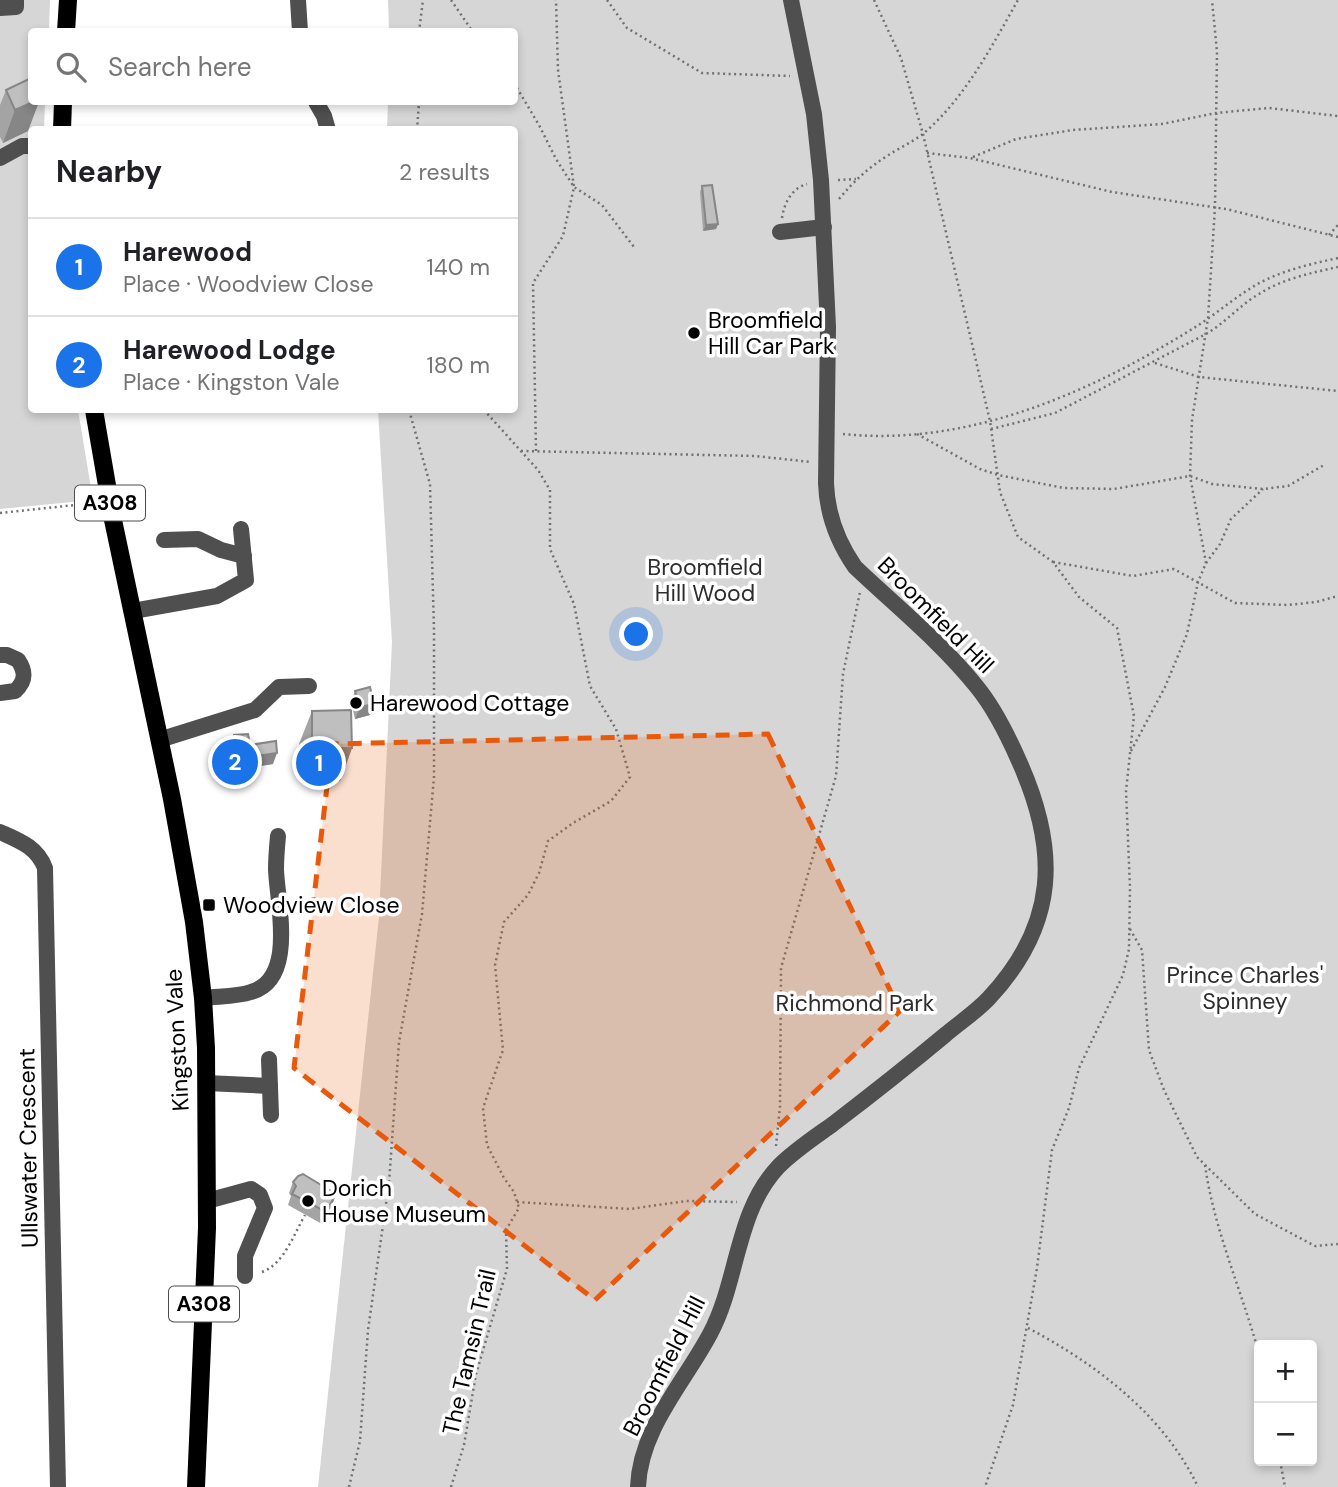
<!DOCTYPE html>
<meta charset="utf-8">
<style>
:root{--surface:#fff;--page:#f2f2f2;--text:#202124;--muted:#757577;--line:#e0e0e0;--accent:#1a73e8}
body{margin:0;font-family:"DM Sans",sans-serif;background:var(--page);color:var(--text)}
.controls{position:absolute;right:21px;bottom:21px;display:grid;overflow:hidden;border-radius:7px;box-shadow:0 4px 10px #0003}
.controls button{width:63px;height:63px;display:grid;place-items:center;padding:0;border:0;border-bottom:2px solid var(--line);background:var(--surface);color:var(--text);font:35px sans-serif}
.you{position:absolute;left:637px;top:635px;width:24px;height:24px;margin:-18px;border:5px solid #fff;border-radius:50%;background:#1a73e8;box-shadow:0 0 0 10px #1a73e833}
.badge{display:grid;place-items:center;width:46px;height:46px;border-radius:50%;background:var(--accent);color:#fff;font-size:23px;font-weight:700}
.pin{position:absolute;translate:-50% -50%;border:4px solid #fff;box-shadow:0 2px 7px #0006}
.list{margin:0;padding:0;list-style:none}
h2{display:flex;justify-content:space-between;align-items:center;height:91px;margin:0;padding:0 28px;font-size:30px}
h2 small{font-size:23px;font-weight:400;color:var(--muted)}
.list li{display:grid;grid-template-columns:46px 1fr auto;gap:21px;align-items:center;box-sizing:border-box;height:98px;padding:0 28px;border-top:2px solid var(--line)}
.list b{display:block;font-size:26px;white-space:nowrap}
.list p{margin:0;font-size:23px;white-space:nowrap;color:var(--muted)}
.list em{font-size:23px;font-style:normal;color:var(--muted)}
.icon{flex:none;width:38px;height:38px;fill:none;stroke:currentColor;stroke-width:2;stroke-linecap:round;stroke-linejoin:round}
.map{position:relative;flex:none;width:1338px;height:1487px;overflow:hidden}
.search{position:absolute;background:var(--surface);box-shadow:0 4px 10px #0003;left:28px;top:28px;width:490px;height:77px;display:flex;align-items:center;gap:18px;box-sizing:border-box;padding:0 24px;border-radius:7px;color:var(--muted);font-size:26px}
.panel{position:absolute;background:var(--surface);box-shadow:0 4px 10px #0003;left:28px;top:126px;width:490px;height:287px;border-radius:7px}
.map>svg:first-child{display:block}
</style>
<div class="map">
<svg width="1338" height="1487" viewBox="0 0 1338 1487">
<rect width="100%" height="100%" fill="#fff"/>
<g fill="#d6d6d6" fill-rule="evenodd">
<polygon points="21,0 50,0 49,31 32,32 32,102 45,102 44,129 32,130 31,140 0,150 0,14"/>
<path d="M 388,0 L 1338,0 L 1338,1487 L 318,1487 L 379,917 L 392,642 L 378,410 L 514,410 L 514,130 L 387,129 L 388,102 L 514,102 L 514,32 L 389,31 ZM 1259,1345 L 1312,1345 L 1312,1461 L 1259,1461 Z"/>
<polygon points="31,150 32,410 78,410 93,500 0,509 0,165 23,151"/>
</g>
<g fill="none" stroke-linecap="round" stroke-linejoin="round">
<g stroke="#717171" stroke-width="2.5" stroke-dasharray="2 3.5" stroke-linecap="butt">
<polyline points="451,0 473,32"/>
<polyline points="607,0 627,28 702,73 790,76"/>
<polyline points="874,0 901,58 923,134 990,421 1000,492 1018,537 1053,562 1079,597 1117,628 1134,716 1126,791 1130,888 1129,949 1123,975 1079,1068 1069,1108 1052,1150 1037,1268 1013,1405 985,1487"/>
<polyline points="419,32 423,0"/>
<polyline points="514,83 539,125 556,159 574,187 602,205 634,247"/>
<polyline points="417,130 419,102"/>
<polyline points="927,153 970,158 1112,192 1226,209 1338,237"/>
<polyline points="973,157 1016,139 1073,130 1162,124 1216,113 1269,108 1338,116"/>
<polyline points="838,180 856,179"/>
<path d="M 839,199 C 854,181 868,168 887,156 C 899,148 913,142 924,133 C 965,98 992,46 1018,0"/>
<path d="M 782,218 C 784,203 792,188 807,184"/>
<polyline points="1329,235 1338,225"/>
<polyline points="1155,363 1199,377 1338,391"/>
<path d="M 991,429 L 1055,413 L 1206,334 C 1225,323 1240,305 1259,294 C 1282,279 1311,273 1338,267"/>
<path d="M 843,434 C 969,447 1092,392 1197,326 C 1221,311 1245,288 1272,277 C 1293,268 1315,263 1338,258"/>
<polyline points="917,434 980,469 998,475 1064,488 1114,489 1190,476 1212,484 1263,489 1288,486 1324,465"/>
<polyline points="521,451 755,456 811,462"/>
<polyline points="536,451 533,283 563,236 574,187 558,70 556,0"/>
<polyline points="0,513 94,503"/>
<polyline points="1053,562 1133,576 1174,569 1235,603 1288,605 1316,602 1338,596"/>
<polyline points="1206,563 1220,544 1231,519 1263,489"/>
<polyline points="1131,751 1165,687 1187,634 1198,582 1206,563 1190,476 1192,420 1208,318 1215,207 1217,52 1212,0"/>
<polyline points="1130,929 1142,950 1149,1050 1164,1090 1197,1157 1255,1214 1315,1246 1338,1244"/>
<polyline points="776,1146 780,1106 781,968 836,776 843,674 860,592"/>
<path d="M 1205,1165 C 1214,1230 1242,1291 1259,1354"/>
<polyline points="517,1202 630,1209 686,1201 737,1202"/>
<path d="M 262,1272 C 284,1264 294,1234 305,1215"/>
<path d="M 1028,1328 C 1096,1364 1164,1415 1198,1487"/>
<polyline points="1280,1461 1285,1487"/>
<polyline points="349,1487 360,1441 368,1330 389,1183 399,1042 422,914 434,777 434,630 430,484 409,410"/>
<polyline points="451,1487 464,1445 476,1374 507,1269 506,1230 519,1208 514,1192 504,1178 487,1145 483,1108 503,1050 495,965 504,922 528,895 539,873 548,841 573,823 611,801 630,777 616,729 590,686 574,604 550,549 550,490 538,470 484,410"/>
</g>
<g stroke="#4f4f4f" stroke-width="16">
<polyline points="298,0 300,32"/>
<polyline points="0,8 16,7 16,0"/>
<polyline points="316,102 324,116 328,130"/>
<polyline points="0,158 22,146 32,146"/>
<polyline points="780,232 824,227"/>
<polyline points="164,540 198,539 221,550 244,556"/>
<polyline points="133,611 217,596 246,580 241,529"/>
<path d="M 0,655 L 7,655 L 18,660 C 26,672 26,681 15,691 L 0,693"/>
<polyline points="159,740 255,710 279,687 309,686"/>
<path d="M 0,832 C 20,841 37,847 45,868 L 58,1487"/>
<path d="M 203,998 C 218,996 236,997 251,992 C 297,979 277,903 276,869 C 276,858 277,847 278,836"/>
<polyline points="269,1059 271,1115"/>
<polyline points="206,1083 270,1086"/>
<polyline points="207,1201 251,1189 260,1195 265,1208 245,1256 245,1276"/>
<path d="M 638,1487 C 640,1429 684,1383 710,1334 C 739,1280 735,1212 779,1166 C 795,1150 815,1137 833,1124 C 871,1095 909,1065 945,1035 C 959,1023 976,1012 989,998 C 1058,924 1059,850 1019,761 C 1008,736 995,709 977,687 C 941,642 896,606 855,567 C 837,541 827,515 826,483 L 828,327 L 821,180 L 814,114 L 791,0"/>
</g>
<g stroke="#000" stroke-width="18">
<polyline points="66,32 68,0"/>
<polyline points="62,130 63,102"/>
<polyline points="94,410 113,520 172,799 194,922 203,998 206,1048 207,1228 196,1487"/>
</g>
</g>
<g fill="#a4a4a4">
<polygon points="6,90 28,131 3,143 0,137 0,105"/>
<polygon points="702,186 718,224 716,229 703,231 700,192"/>
<polygon points="355,691 374,704 370,715 355,719 351,702"/>
<polygon points="312,711 352,748 340,781 300,782 299,744"/>
<polygon points="234,735 250,745 273,764 217,773 215,757 219,745 230,743"/>
<polygon points="293,1182 336,1194 332,1205 322,1224 288,1205 291,1196 289,1193"/>
</g>
<g fill="#868686">
<polygon points="33,102 39,102 28,131 3,143 15,110"/>
<polygon points="718,224 716,229 703,231 706,225"/>
<polygon points="374,704 370,715 355,719 360,707"/>
<polygon points="312,748 352,748 340,781 300,782"/>
<polygon points="277,753 273,764 217,773 222,761"/>
<polygon points="336,1194 332,1205 322,1224 326,1212"/>
</g>
<g fill="#bfbfbf" stroke="#868686" stroke-width="2">
<polygon points="31,78 32,102 33,102 15,110 6,90"/>
<polygon points="712,185 718,224 706,225 702,186"/>
<polygon points="370,687 374,704 360,707 355,691"/>
<polygon points="351,710 352,748 312,748 312,711"/>
<polygon points="248,734 250,745 276,741 277,753 222,761 219,745 235,743 234,735"/>
<polygon points="303,1174 336,1194 326,1212 292,1194 296,1186 293,1182 298,1176"/>
</g>
<path fill="#e8590c" fill-opacity="0.2" stroke="#e8590c" stroke-width="5" stroke-dasharray="14 9" stroke-linejoin="round" d="M 768,734 L 900,1011 L 595,1300 L 294,1068 L 332,744 Z"/>
<g fill="#000" stroke="#fff" stroke-width="2.5">
<circle cx="694" cy="333" r="7"/>
<circle cx="356" cy="703" r="7"/>
<rect x="202" y="898" width="14" height="14" rx="3.5"/>
<circle cx="308" cy="1201" r="7"/>
</g>
<g text-anchor="middle" dominant-baseline="central" stroke-width="7" stroke-linejoin="round" paint-order="stroke">
<g fill="#fff" stroke="#4c4c4c" stroke-width="2">
<rect x="75" y="485.5" width="70" height="35" rx="5"/>
<rect x="169" y="1286.5" width="70" height="35" rx="5"/>
</g>
<g font-size="21" font-weight="bold" fill="#000">
<text x="110" y="503">A308</text>
<text x="204" y="1304">A308</text>
</g>
<g font-size="23" fill="#000" stroke="#fff" text-anchor="start">
<text x="708" y="320">Broomfield<tspan x="708" dy="26">Hill Car Park</tspan></text>
<text x="370" y="703">Harewood Cottage</text>
<text x="223" y="905">Woodview Close</text>
<text x="322" y="1188">Dorich<tspan x="322" dy="26">House Museum</tspan></text>
</g>
<g font-size="23" fill="#2d2d2d" stroke="#fff">
<text x="705" y="567">Broomfield<tspan x="705" dy="26">Hill Wood</tspan></text>
<text x="1245" y="975">Prince Charles'<tspan x="1245" dy="26">Spinney</tspan></text>
<text x="855" y="1003">Richmond Park</text>
</g>
<g font-size="23" fill="#000" stroke="#fff">
<text transform="translate(936 615) rotate(45)">Broomfield Hill</text>
<text transform="translate(177 1040) rotate(-93)">Kingston Vale</text>
<text transform="translate(28 1148) rotate(-91)">Ullswater Crescent</text>
<text transform="translate(469 1352) rotate(-77)">The Tamsin Trail</text>
<text transform="translate(664 1366) rotate(-63)">Broomfield Hill</text>
</g>
</g>
</svg>
<div class="controls">
<button>+</button>
<button>−</button>
</div>
<div class="you"></div>
<div class="pin badge" style="left:319px;top:763px">1</div>
<div class="pin badge" style="left:235px;top:762px">2</div>
<div class="search"><svg class="icon" aria-label="search" viewBox="0 0 24 24"><circle cx="10" cy="10" r="6"/><path d="M15 15l6 6"/></svg>Search here</div>
<section class="panel">
<h2>Nearby<small>2 results</small></h2>
<ul class="list">
<li><span class="badge">1</span><div><b>Harewood</b><p>Place · Woodview Close</p></div><em>140 m</em></li>
<li><span class="badge">2</span><div><b>Harewood Lodge</b><p>Place · Kingston Vale</p></div><em>180 m</em></li>
</ul>
</section>
</div>
